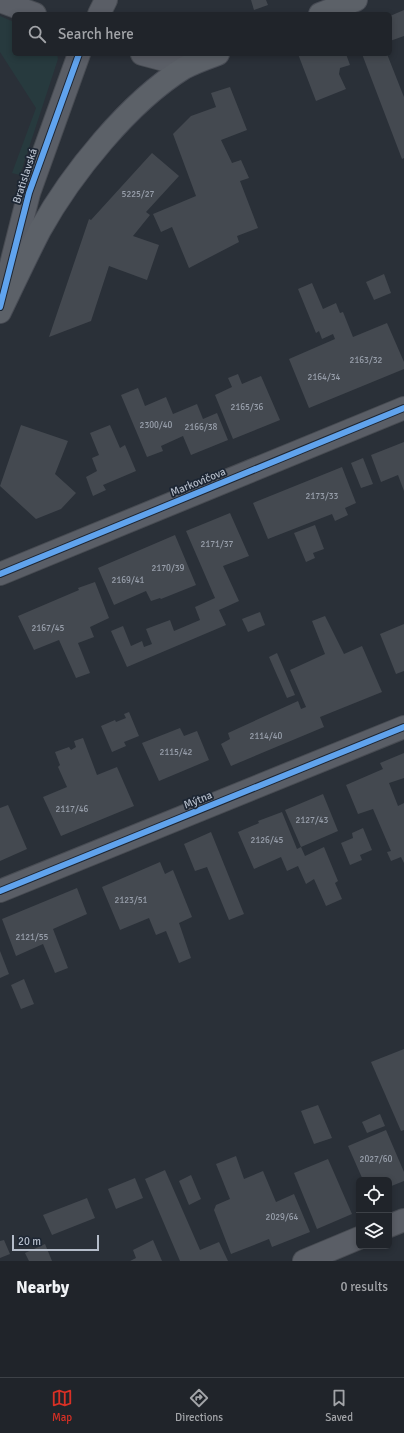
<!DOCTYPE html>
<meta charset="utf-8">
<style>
:root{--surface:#20242a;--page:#2d3036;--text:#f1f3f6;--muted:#a2a4a8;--line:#3d4147;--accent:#d93025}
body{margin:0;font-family:Signika,sans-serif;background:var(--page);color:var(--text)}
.controls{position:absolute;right:12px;bottom:12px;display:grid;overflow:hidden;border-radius:6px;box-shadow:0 2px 6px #0003}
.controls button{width:36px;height:36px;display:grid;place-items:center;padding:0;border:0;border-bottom:1px solid var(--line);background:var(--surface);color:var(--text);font:20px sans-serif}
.scale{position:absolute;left:12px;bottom:10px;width:87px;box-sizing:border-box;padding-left:4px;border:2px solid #b4bcc9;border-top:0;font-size:11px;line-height:14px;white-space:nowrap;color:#b4bcc9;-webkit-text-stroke:3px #1d2633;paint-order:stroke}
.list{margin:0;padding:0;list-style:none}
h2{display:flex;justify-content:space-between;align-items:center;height:52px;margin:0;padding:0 16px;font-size:17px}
h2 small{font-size:13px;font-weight:400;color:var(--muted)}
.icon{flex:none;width:22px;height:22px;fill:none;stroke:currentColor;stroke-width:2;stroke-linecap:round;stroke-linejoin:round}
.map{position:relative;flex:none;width:404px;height:1261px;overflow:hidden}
.search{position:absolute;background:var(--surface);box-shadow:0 2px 6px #0003;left:12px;right:12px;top:12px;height:44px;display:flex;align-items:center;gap:10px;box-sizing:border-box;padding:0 14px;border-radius:6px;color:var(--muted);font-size:15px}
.sheet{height:116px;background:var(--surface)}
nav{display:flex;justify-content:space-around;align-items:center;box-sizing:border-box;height:56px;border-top:1px solid var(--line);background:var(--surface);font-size:11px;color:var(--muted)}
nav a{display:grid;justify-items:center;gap:2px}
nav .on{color:var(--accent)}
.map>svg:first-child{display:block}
</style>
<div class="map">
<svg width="404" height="1261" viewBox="0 0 404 1261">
<rect width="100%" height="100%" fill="#2a3038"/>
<polygon fill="#273a3e" points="0,16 14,22 14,54 57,54 58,59 20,175 12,173 36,108 0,52"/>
<g fill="#444950">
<polygon points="251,0 266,0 268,5 254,10"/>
<polygon points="404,10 404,36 390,41 390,16"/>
<polygon points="298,54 346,54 350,65 340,68 339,74 346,89 316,101"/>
<polygon points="362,54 387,54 400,87 404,97 404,158 402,159"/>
<polygon points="230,87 247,130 221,140 232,163 241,160 249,178 240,181 258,228 237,236 239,242 189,268 172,227 161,232 153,214 196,196 173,134 191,116 216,107 211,93"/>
<polygon points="152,153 179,176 146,212 150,215 133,236 159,245 147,280 109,266 91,321 49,337 89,219 91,220"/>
<polygon points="384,274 391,293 374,300 366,282"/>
<polygon points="312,283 323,309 336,303 340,313 343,312 353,337 387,323 404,362 404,369 309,408 289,359 335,339 333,334 322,339 319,331 316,333 298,289"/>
<polygon points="238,374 242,384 261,376 280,420 233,439 215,395 232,387 228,378"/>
<polygon points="138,388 145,406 166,397 173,414 197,404 203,419 217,413 228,440 191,455 183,436 161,446 163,451 147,457 121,395"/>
<polygon points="21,425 68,441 55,474 76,493 61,509 36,519 0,486"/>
<polygon points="110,425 120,448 125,445 136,471 103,485 106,490 93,496 86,477 97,471 92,458 99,455 90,433"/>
<polygon points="404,442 404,491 398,475 381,482 371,455"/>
<polygon points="363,458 373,484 361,488 351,463"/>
<polygon points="342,467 356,503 345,508 348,515 335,521 332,514 268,539 253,503"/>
<polygon points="230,513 249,556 223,566 239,601 219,610 226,625 127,667 111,631 123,626 131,646 142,641 144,647 152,644 146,629 170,620 174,631 200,620 195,607 215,598 186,531"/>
<polygon points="315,525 324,549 313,553 315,558 306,562 294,533"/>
<polygon points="175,535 196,585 161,599 160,598 151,601 146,591 114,605 98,568"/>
<polygon points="95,582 109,618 90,627 94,637 78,643 90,673 76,678 59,640 34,650 18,616 79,590 78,588"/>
<polygon points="260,612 265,625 248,632 242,619"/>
<polygon points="325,616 344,654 362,646 382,692 320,717 324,727 231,766 221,744 230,739 228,733 298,701 301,709 306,707 290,670 325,654 312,621"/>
<polygon points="404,624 404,671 396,674 380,634"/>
<polygon points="277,653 295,695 287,698 269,657"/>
<polygon points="129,712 139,736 124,742 126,746 112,752 101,726 115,720 116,722 126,718 124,714"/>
<polygon points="180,728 184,736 197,731 209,760 159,781 142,743"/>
<polygon points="83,738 97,775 117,767 134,806 61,836 43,797 67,787 58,767 60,765 55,752 69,747 71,750 76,747 74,741"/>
<polygon points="404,753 404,778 389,783 398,806 404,803 404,863 401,857 391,861 387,852 391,851 373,809 358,814 346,785 383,769 380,763"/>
<polygon points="323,794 338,831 301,847 285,810"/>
<polygon points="8,805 27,849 0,861 0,808"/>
<polygon points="282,812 297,849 301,847 305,856 324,847 338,881 335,883 342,899 326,906 314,879 306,884 298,866 287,871 281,857 254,869 238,832 259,823 258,821"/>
<polygon points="363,828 372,850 360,855 362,860 350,865 341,843 353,838 352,833"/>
<polygon points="211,832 244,914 229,920 207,867 195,871 184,844"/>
<polygon points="160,862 165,874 173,870 192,917 179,923 191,958 179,963 166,931 156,935 149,918 120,930 102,887"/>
<polygon points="77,888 87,914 53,929 68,968 55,973 43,944 16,956 2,919"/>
<polygon points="0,951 9,974 0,978"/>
<polygon points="24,979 34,1004 21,1009 11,985"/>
<polygon points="404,1049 404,1130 401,1131 371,1062"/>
<polygon points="318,1105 332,1138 314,1144 301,1111"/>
<polygon points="380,1114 385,1126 367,1133 362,1122"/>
<polygon points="386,1130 404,1172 404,1181 389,1187 389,1180 363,1180 348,1146"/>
<polygon points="236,1156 244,1179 263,1171 276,1202 294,1194 310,1232 272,1247 269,1239 231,1254 214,1210 216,1205 230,1199 216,1164"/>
<polygon points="328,1159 352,1214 317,1229 294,1173"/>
<polygon points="165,1170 200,1250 219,1242 228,1261 180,1261 145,1179"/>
<polygon points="191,1175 201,1199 189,1205 179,1181"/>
<polygon points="135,1178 143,1198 116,1209 108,1189"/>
<polygon points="87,1198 95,1218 52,1235 43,1215"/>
<polygon points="4,1240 10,1254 0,1258 0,1241"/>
<polygon points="153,1240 162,1261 130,1261 136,1258 133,1250"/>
<polygon points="45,1244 52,1261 29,1261 25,1253"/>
</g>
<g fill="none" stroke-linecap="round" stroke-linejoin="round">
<defs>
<g id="street">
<polyline points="0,1 35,14"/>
<polyline points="99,14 106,0"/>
<polyline points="142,54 172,62 194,63"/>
<polyline points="4,292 29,193 79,54"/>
<polyline points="0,574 404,408"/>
<polyline points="0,891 404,727"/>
<polyline points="389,1226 404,1220"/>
<polyline points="304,1261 359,1238"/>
</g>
<g id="primary">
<polyline points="320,14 356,0"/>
<path d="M 0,312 C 13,285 26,257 40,230 C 71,174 129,102 184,68 C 195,62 207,58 218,54"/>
</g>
</defs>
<use href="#street" stroke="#484c53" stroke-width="24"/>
<use href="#primary" stroke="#484c55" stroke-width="24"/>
<use href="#street" stroke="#5a5e66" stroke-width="22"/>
<use href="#primary" stroke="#5c6168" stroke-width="22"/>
<defs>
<g id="cycleway">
<polyline points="0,307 29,193 79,54"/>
<polyline points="0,574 404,408"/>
<polyline points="0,891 404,727"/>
</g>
</defs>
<use href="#cycleway" stroke="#1d2633" stroke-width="8"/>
<use href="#cycleway" stroke="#60a3ed" stroke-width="6"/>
</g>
<g text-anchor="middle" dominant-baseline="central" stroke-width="3.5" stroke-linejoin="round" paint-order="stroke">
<g font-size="9" fill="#989fab">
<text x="138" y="194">5225/27</text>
<text x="366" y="360">2163/32</text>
<text x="324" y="377">2164/34</text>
<text x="247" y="407">2165/36</text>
<text x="156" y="425">2300/40</text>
<text x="201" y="427">2166/38</text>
<text x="322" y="496">2173/33</text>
<text x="217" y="544">2171/37</text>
<text x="168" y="568">2170/39</text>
<text x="128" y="580">2169/41</text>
<text x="48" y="628">2167/45</text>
<text x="266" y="736">2114/40</text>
<text x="176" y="752">2115/42</text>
<text x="72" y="809">2117/46</text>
<text x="312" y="820">2127/43</text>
<text x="267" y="840">2126/45</text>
<text x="131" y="900">2123/51</text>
<text x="32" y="937">2121/55</text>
<text x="376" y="1159">2027/60</text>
<text x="282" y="1217">2029/64</text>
</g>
<g font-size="11" fill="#b4bcc9" stroke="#1d2633">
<text transform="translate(25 176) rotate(-72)">Bratislavská</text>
<text transform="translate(198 482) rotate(-22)">Markovičova</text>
<text transform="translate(198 800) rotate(-22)">Mýtna</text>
</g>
</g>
</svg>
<div class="controls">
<button><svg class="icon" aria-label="locate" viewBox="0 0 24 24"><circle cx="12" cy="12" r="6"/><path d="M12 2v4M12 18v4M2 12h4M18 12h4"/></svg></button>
<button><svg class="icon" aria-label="layers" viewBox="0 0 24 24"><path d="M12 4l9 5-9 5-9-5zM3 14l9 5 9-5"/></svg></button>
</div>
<div class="scale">20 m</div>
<div class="search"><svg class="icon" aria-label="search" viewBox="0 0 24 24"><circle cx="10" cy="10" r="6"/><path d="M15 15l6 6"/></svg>Search here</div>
</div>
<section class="sheet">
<h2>Nearby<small>0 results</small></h2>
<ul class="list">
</ul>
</section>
<nav>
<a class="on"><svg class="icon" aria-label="map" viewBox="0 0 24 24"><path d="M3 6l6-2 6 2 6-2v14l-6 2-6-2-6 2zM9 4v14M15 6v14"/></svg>Map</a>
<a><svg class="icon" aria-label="directions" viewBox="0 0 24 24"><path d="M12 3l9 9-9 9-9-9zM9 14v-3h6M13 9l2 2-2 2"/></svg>Directions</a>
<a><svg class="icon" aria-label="saved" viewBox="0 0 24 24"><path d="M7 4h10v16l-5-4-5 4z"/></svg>Saved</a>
</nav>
